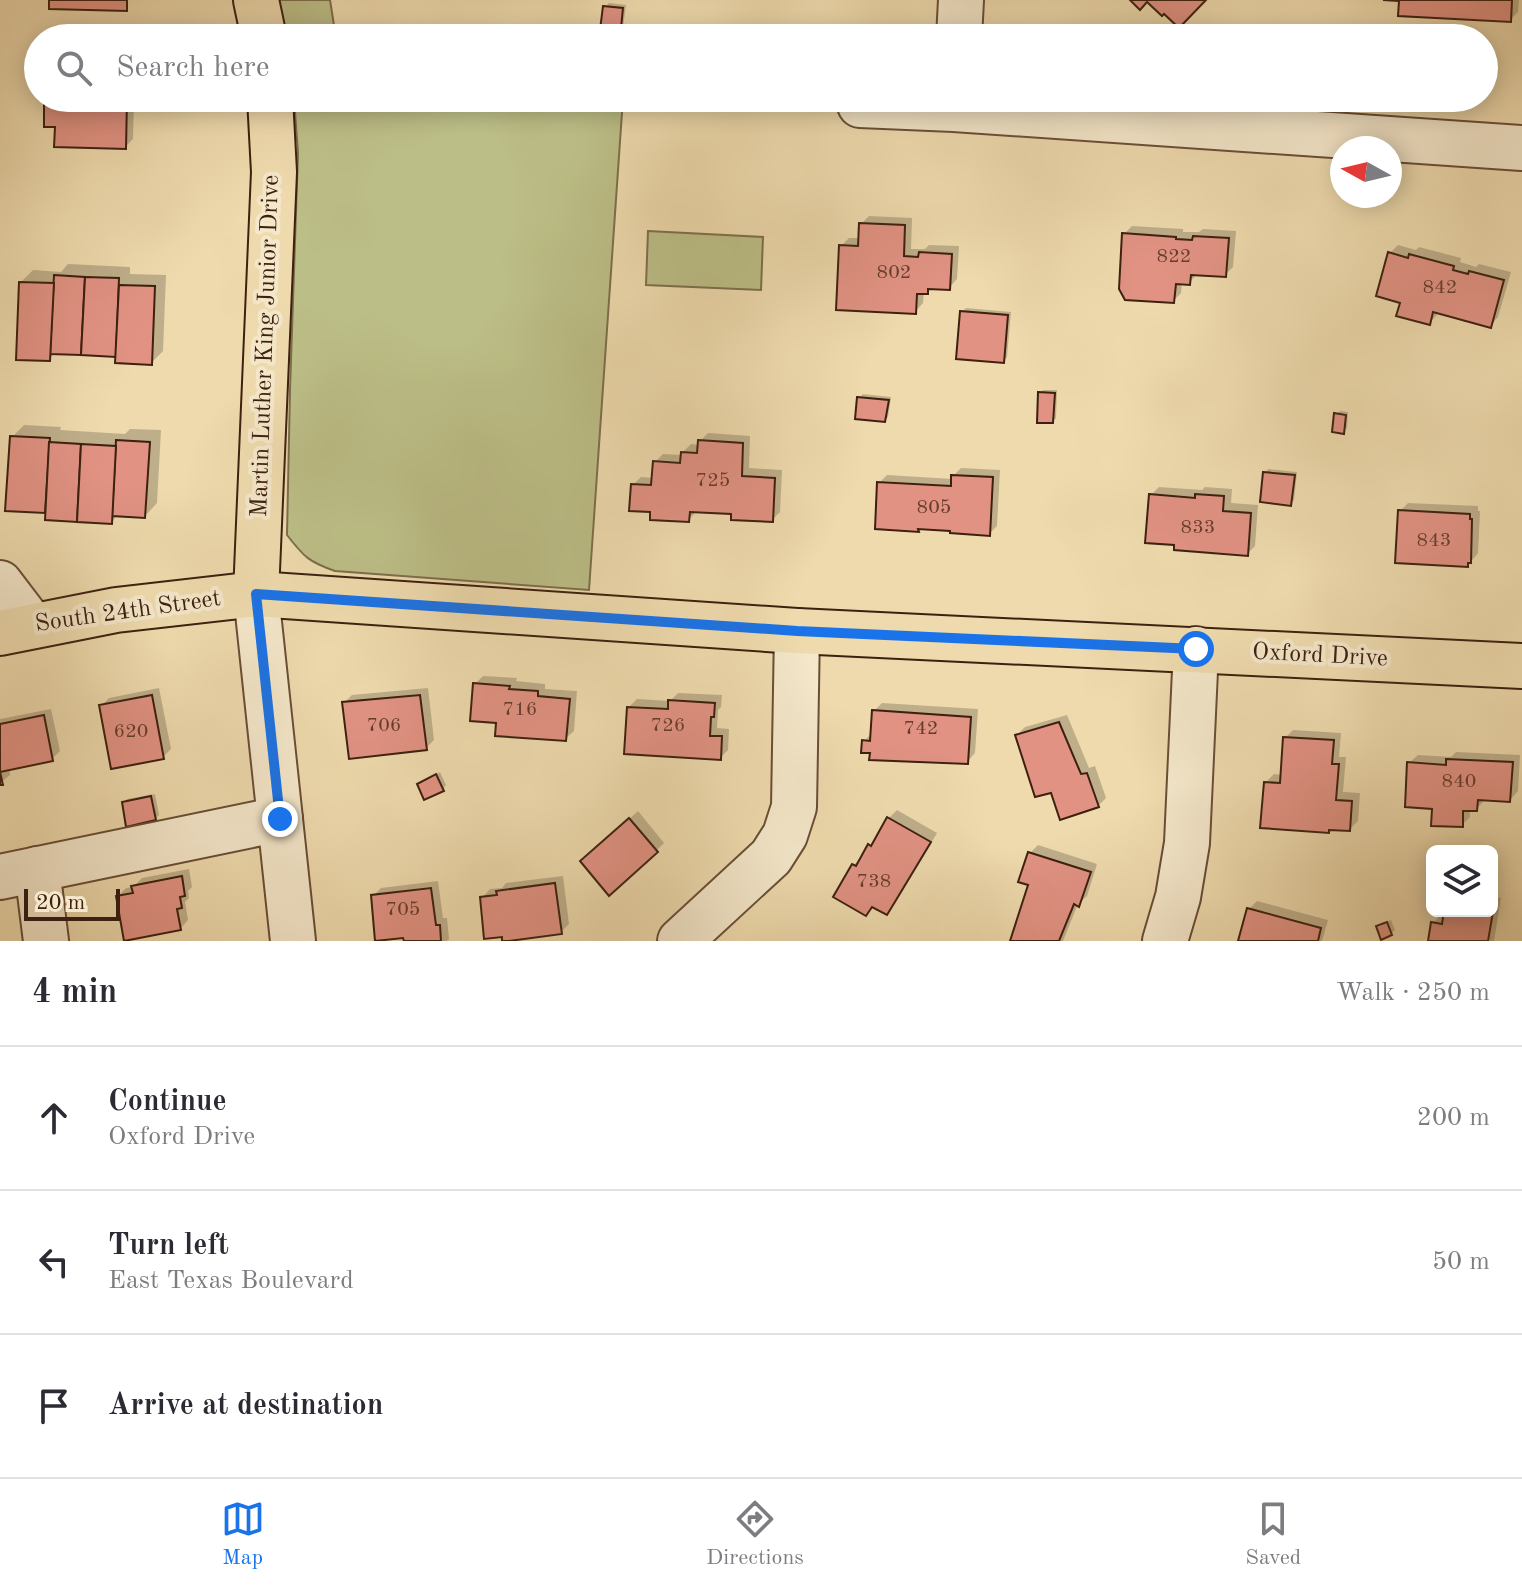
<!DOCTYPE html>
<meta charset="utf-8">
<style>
:root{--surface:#fff;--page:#f2f2f3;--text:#2b2b33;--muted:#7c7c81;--line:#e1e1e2;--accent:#1a73e8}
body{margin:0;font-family:"Old Standard TT",serif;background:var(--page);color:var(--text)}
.controls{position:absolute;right:24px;bottom:24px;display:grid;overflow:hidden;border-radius:12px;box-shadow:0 4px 20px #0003}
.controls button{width:72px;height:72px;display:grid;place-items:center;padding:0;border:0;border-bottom:2px solid var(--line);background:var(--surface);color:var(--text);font:40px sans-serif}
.compass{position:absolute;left:1330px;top:136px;width:72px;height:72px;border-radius:50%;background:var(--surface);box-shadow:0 4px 20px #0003;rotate:278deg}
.scale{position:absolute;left:24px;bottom:20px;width:96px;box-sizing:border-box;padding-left:8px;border:4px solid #3d200f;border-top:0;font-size:22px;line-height:28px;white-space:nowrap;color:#3d200f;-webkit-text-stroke:6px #f4e7ca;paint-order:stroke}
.stop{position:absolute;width:24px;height:24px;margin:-18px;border:6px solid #1a73e8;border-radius:50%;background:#fff}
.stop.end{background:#1a73e8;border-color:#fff;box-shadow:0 2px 8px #0008}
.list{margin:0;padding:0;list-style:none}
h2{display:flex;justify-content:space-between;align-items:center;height:104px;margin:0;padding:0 32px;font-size:34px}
h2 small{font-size:26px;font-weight:400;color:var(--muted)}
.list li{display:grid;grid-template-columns:52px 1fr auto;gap:24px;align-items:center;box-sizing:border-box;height:144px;padding:0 32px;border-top:2px solid var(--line)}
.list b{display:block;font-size:30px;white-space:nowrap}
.list p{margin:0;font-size:26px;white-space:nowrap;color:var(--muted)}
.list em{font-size:26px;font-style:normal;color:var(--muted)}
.icon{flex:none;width:44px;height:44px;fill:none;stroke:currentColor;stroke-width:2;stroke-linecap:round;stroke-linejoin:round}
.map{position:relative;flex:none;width:1522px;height:941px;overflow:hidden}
.search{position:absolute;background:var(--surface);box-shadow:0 4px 20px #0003;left:24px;right:24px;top:24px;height:88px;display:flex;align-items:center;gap:20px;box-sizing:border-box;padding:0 28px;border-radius:44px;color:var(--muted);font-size:30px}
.sheet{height:536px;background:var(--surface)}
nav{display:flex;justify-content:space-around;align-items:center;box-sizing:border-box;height:112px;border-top:2px solid var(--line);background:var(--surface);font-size:22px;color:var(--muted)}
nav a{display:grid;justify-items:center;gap:4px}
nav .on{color:var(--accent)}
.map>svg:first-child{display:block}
</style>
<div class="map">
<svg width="1522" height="941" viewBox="0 0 1522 941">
<rect width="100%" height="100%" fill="#eedaad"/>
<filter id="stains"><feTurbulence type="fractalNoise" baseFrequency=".0025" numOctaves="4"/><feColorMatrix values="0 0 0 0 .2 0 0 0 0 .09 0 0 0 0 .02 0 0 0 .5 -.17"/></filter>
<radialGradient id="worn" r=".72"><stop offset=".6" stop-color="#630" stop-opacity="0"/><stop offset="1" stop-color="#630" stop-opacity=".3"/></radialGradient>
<g fill="#bcbe87" stroke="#7c6f4b" stroke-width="2">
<polygon points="278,0 330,0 336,38 286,38"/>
<path d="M 294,98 L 623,98 L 589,590 L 335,571 C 309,562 304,557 287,535 L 290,390 L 298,153 Z"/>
<polygon points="648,231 763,237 761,290 646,285"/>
</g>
<g fill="#0003">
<polygon points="1401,0 1519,0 1518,12 1510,20"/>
<polygon points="609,3 626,5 622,35 619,38 605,7"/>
<polygon points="47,98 134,98 133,139 125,147 57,125"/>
<polygon points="869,216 912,218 911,249 925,249 929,245 959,246 957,279 949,288 932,287 927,292 924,292 923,303 915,312 841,246 849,238 860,238 861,224"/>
<polygon points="1132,226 1183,229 1183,232 1199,232 1203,229 1236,231 1233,267 1225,275 1198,273 1189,283 1182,282 1181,293 1173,301 1124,234"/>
<polygon points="1398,245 1416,250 1419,247 1461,258 1460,262 1476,267 1479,264 1511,272 1498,317 1490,326 1438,311 1437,315 1429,323 1402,301 1390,253"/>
<polygon points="68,264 130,267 130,274 166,275 163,351 151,363 118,355 56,352 49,359 21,282 33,270 61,272"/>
<polygon points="966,308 1011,312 1007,357 1004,361 962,312"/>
<polygon points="1043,390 1057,390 1056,418 1053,421 1040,393"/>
<polygon points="863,394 891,397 888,417 885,420 859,398"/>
<polygon points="1340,411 1348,412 1347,428 1343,432 1336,414"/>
<polygon points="24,425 61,427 60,430 125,434 130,429 161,430 157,503 145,516 119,514 111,522 47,511 7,509 12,437"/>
<polygon points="708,433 750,436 749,468 782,470 780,512 772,520 733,512 696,512 688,520 652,510 633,485 641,477 654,478 655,462 663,454 683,455 683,452 691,444 700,445 700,441"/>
<polygon points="961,468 1000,470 997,526 989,534 920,527 918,530 879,483 887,475 953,479 953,476"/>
<polygon points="1268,469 1297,472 1294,500 1291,504 1265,473"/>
<polygon points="1159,487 1202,490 1205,487 1232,489 1231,503 1258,505 1255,546 1247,554 1177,543 1151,495"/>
<polygon points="1408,503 1478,506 1478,511 1480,511 1478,553 1475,557 1467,565 1400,511"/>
<polygon points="483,676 517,678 516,681 545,684 545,689 577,691 574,731 565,739 498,721 475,684"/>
<polygon points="159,688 171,749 163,757 101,706 109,698"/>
<polygon points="428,688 434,740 426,748 344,703 352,695"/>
<polygon points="678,693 722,695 721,707 718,710 717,728 729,729 728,750 720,758 629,707 637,699 670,701"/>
<polygon points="882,703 978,709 975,753 967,762 872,751 864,741 873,732 874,711"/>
<polygon points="51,709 60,751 52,759 9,768 10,775 0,783 0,719"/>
<polygon points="1067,715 1089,768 1095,766 1106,798 1098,806 1053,791 1017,735 1025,727"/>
<polygon points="1293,730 1341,733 1339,757 1346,757 1343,792 1360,793 1358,821 1350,829 1265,783 1274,774 1282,775 1285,738"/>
<polygon points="1456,752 1520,755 1518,791 1510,800 1485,798 1484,801 1476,809 1470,809 1470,817 1462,825 1434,807 1409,763 1418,755 1451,757"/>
<polygon points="440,772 446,785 443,789 419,784"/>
<polygon points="155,794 159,815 155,819 124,803 127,799"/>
<polygon points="897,810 937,833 895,904 886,912 874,905 866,914 853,866 878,838 889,818"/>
<polygon points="638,811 664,843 657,850 590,854"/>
<polygon points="1038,845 1097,864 1087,896 1078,904 1063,941 1012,941 1031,883 1030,853"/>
<polygon points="189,869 192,887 188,891 189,898 185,902 188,920 180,929 118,896 126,888 133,887 142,878"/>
<polygon points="563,876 569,924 561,932 482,898 490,889 502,888 506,883"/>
<polygon points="438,881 443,918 447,918 449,939 447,941 406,941 373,896 381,888"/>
<polygon points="1492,897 1501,898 1494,941 1430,941 1433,923 1441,915 1445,916 1446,911 1492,911"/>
<polygon points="1257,901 1328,920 1322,941 1241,941 1249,909"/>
<polygon points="1391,920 1395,930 1391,934 1379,927 1382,923"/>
</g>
<g fill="#e19283" stroke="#3d200f" stroke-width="2">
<polygon points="49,0 127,0 127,11 49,9"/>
<polygon points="1130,0 1206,0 1179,28 1164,14 1162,16 1147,2 1140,10"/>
<polygon points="1383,0 1512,0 1511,22 1398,16 1399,1"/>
<polygon points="603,6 623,8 620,38 599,38"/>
<polygon points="44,98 127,98 126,149 54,147 55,127 44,127"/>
<polygon points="859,223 905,225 904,256 918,257 919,252 952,254 950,290 928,289 928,294 917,294 916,314 836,310 839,245 858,246"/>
<polygon points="1122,233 1176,237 1176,239 1192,240 1193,236 1229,238 1226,277 1191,275 1190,285 1176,284 1174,303 1125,300 1119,289"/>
<polygon points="1388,252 1408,258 1409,254 1454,266 1453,270 1468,274 1469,271 1504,280 1491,328 1433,312 1430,325 1396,316 1400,303 1376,296"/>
<polygon points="54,275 85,277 81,355 50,354"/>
<polygon points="85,277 119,278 116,357 81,355"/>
<polygon points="19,282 54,283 50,361 16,360"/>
<polygon points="119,285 155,286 152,365 115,363"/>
<polygon points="960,311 1008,315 1004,363 956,359"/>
<polygon points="1038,392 1055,393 1053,423 1037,423"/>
<polygon points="857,397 889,400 885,422 855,419"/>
<polygon points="1334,413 1346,415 1344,434 1332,432"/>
<polygon points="10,436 50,438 45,513 5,511"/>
<polygon points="116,440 150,442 145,518 112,516"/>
<polygon points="698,440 743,443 742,476 775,478 773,522 731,520 731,514 690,512 689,522 650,520 650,512 629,511 631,484 651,485 653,461 680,463 681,452 697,453"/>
<polygon points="49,442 81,444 77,522 45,520"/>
<polygon points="81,444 116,446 112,524 77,522"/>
<polygon points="1263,472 1295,475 1291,506 1260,502"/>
<polygon points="951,475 993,477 990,536 950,533 950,531 918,529 919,532 875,529 877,482 951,486"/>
<polygon points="1149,494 1195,498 1195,494 1224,496 1223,511 1251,513 1248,556 1174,550 1174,545 1145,543"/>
<polygon points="1398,510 1470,514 1470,519 1472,519 1471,563 1468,563 1468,567 1395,563"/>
<polygon points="473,683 510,686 509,689 538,691 538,696 570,699 566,741 495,736 496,723 470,721"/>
<polygon points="152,695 164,759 111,769 99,705"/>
<polygon points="420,695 427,750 349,759 342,702"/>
<polygon points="668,700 715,703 714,717 711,717 710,736 722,736 721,760 624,754 627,707 668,709"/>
<polygon points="872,710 971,717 968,764 869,760 870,753 861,753 862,740 870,741"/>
<polygon points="44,715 53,761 0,772 3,785 0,785 0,724"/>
<polygon points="1059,722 1081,774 1087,773 1099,807 1060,820 1051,793 1035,797 1015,735"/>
<polygon points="1283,737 1334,740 1332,764 1339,764 1336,800 1352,801 1350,831 1329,830 1329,833 1260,828 1264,782 1280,783"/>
<polygon points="1446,759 1513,762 1510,802 1478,800 1477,811 1463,811 1463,827 1431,826 1432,809 1405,807 1407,762 1446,765"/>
<polygon points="436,774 444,791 424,800 417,784"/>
<polygon points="151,796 156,820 126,827 122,802"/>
<polygon points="887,817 931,842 887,915 872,907 866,916 833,897 852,864 856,866 868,844 871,846"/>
<polygon points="629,818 658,852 609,896 580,861"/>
<polygon points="1028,852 1091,872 1079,907 1074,904 1059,941 1010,941 1028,885 1018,882"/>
<polygon points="182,876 185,896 180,897 182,908 177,909 181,930 124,941 116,896 133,893 131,886"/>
<polygon points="555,883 562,934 509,941 502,941 502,937 484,939 480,897 497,895 496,891"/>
<polygon points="431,888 436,925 440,925 441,941 404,941 403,938 375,941 371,895"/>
<polygon points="1492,905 1494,906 1488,941 1428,941 1431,922 1442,924 1444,911 1492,911"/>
<polygon points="1247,908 1321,928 1318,941 1238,941"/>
<polygon points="1387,922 1392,935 1381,940 1376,926"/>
</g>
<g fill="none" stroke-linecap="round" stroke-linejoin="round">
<defs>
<g id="minor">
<polyline points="959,38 961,0"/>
<polyline points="860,105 954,109 1522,148"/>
<polyline points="0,583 32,625"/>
<polyline points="256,594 293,941"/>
<polyline points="37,869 46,941"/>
<polyline points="0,877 280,819"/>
<polyline points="680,941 771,857 785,835 794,807 797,631"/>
<polyline points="1165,941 1178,897 1187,843 1196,649"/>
</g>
<g id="major">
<polyline points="256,0 264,38"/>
<polyline points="256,594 274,172 270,98"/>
<polyline points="0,633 116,610 256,594 797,631 1522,666"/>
</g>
</defs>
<use href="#minor" stroke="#694e36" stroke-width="48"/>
<use href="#major" stroke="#3d200f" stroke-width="48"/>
<polyline stroke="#3d200f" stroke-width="5" stroke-dasharray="2 4" stroke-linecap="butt" points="724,98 823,103"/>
<use href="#minor" stroke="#f4e7ca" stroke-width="44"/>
<use href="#major" stroke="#eedaad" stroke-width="44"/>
</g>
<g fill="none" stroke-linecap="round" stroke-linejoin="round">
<polyline stroke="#1a73e8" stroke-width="10" points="280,819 256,594 797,631 1196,649"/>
</g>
<g text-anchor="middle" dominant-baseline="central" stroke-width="8" stroke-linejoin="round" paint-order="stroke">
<g font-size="20" fill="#663c2c">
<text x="1174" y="257">822</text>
<text x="894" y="273">802</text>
<text x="1440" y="288">842</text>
<text x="713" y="481">725</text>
<text x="934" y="508">805</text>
<text x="1198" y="528">833</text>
<text x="1434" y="541">843</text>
<text x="520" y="710">716</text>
<text x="384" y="726">706</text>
<text x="668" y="726">726</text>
<text x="921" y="729">742</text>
<text x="131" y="732">620</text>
<text x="1459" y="782">840</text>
<text x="874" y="882">738</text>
<text x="403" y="910">705</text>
</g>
<g font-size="24" fill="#3d200f" stroke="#f4e7ca">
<text transform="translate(266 346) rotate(-88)">Martin Luther King Junior Drive</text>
<text transform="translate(128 612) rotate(-8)">South 24th Street</text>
<text transform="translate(1320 656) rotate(3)">Oxford Drive</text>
</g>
</g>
<rect width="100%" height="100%" filter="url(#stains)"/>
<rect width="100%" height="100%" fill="url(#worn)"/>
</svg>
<div class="controls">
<button><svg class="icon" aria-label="layers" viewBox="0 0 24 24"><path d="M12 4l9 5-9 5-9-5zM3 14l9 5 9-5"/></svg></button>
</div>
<svg class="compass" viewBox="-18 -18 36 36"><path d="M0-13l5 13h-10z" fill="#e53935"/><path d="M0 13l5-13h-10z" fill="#7c7c81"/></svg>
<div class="scale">20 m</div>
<div class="stop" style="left:1196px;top:649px"></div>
<div class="stop end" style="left:280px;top:819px"></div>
<div class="search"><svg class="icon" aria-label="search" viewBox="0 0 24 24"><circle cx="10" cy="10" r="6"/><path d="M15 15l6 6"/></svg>Search here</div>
</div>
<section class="sheet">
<h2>4 min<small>Walk · 250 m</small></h2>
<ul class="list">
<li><svg class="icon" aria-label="ahead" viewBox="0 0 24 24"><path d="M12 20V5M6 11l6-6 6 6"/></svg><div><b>Continue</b><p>Oxford Drive</p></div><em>200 m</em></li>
<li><svg class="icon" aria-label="left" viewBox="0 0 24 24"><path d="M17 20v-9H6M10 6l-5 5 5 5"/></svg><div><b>Turn left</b><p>East Texas Boulevard</p></div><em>50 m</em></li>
<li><svg class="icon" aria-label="arrive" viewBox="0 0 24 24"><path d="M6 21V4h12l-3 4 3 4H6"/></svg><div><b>Arrive at destination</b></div></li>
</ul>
</section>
<nav>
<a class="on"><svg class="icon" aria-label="map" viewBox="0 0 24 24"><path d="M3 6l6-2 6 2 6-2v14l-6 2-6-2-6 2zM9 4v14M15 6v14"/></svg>Map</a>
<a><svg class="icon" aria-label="directions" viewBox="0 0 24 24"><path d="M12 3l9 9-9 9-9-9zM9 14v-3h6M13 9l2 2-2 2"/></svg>Directions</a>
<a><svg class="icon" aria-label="saved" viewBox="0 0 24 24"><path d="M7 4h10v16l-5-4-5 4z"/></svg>Saved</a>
</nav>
